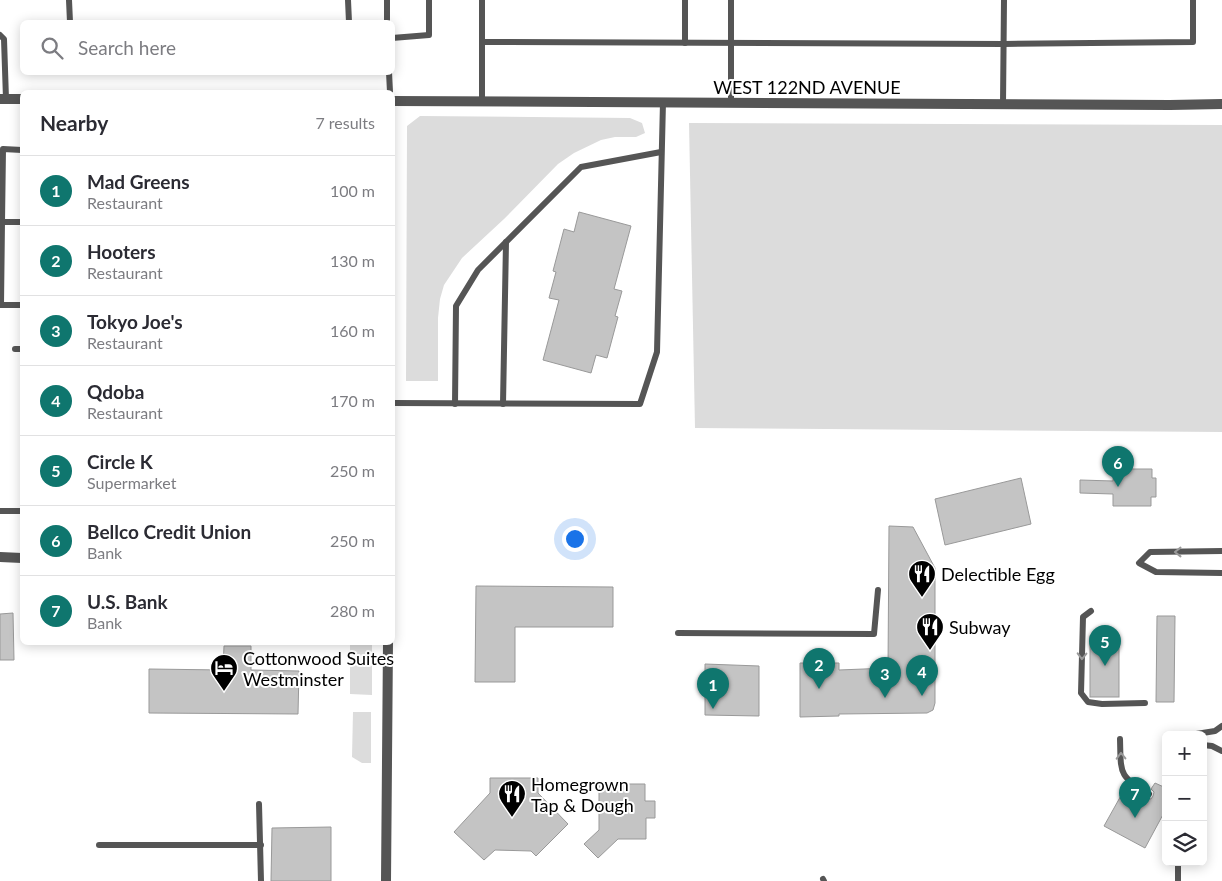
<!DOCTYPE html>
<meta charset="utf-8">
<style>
:root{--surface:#fff;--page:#f2f2f3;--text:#2b2b33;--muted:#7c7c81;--line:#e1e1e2;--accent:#0f766e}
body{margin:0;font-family:Lato,sans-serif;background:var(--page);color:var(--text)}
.controls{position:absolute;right:15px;bottom:15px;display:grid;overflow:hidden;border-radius:8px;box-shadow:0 2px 12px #0003}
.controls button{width:45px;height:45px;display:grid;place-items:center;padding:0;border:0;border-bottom:1px solid var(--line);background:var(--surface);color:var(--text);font:25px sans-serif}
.you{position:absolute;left:574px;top:538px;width:18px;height:18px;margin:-12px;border:4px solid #fff;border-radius:50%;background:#1a73e8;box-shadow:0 0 0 8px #1a73e833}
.badge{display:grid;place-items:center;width:32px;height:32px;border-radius:50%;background:var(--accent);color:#fff;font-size:16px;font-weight:700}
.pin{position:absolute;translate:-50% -41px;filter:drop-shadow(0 1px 2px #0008)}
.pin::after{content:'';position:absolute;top:26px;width:18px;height:15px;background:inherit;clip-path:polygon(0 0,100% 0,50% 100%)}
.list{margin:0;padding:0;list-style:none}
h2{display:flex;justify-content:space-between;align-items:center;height:65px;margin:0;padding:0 20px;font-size:21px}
h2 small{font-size:16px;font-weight:400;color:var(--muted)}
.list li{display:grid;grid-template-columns:32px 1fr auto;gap:15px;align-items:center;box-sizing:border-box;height:70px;padding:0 20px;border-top:1px solid var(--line)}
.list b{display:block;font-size:19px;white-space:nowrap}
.list p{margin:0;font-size:16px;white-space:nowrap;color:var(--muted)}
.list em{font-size:16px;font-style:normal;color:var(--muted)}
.icon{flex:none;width:28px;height:28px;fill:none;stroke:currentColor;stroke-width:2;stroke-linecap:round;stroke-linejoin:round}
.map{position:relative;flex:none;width:1222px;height:881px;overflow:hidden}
.search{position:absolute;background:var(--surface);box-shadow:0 2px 12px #0003;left:20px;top:20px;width:375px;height:55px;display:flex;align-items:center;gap:12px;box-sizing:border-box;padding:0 18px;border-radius:8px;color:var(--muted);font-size:19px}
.panel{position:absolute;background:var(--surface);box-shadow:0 2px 12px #0003;left:20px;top:90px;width:375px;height:555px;border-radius:8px}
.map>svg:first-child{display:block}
</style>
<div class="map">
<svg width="1222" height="881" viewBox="0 0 1222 881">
<rect width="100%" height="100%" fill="#fff"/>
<g fill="#dcdcdc">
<polygon points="420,116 630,118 642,123 645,133 636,137 615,137 601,140 574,153 558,164 504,219 462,258 444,285 440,299 438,318 438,381 406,381 407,126"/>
<polygon points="689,123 1222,125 1222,432 695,428"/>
<polygon points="350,643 372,643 372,695 350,694"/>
<polygon points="353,712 371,712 371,763 362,763 352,757"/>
</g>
<g fill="#c4c4c4" stroke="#999">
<polygon points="579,212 631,226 614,289 622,291 615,316 618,317 607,358 596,355 591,373 543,360 559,300 549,298 556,272 553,271 564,229 574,232"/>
<polygon points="1114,469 1152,469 1152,478 1156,478 1156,497 1151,497 1151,506 1113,506 1113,494 1080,493 1080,480 1113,481"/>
<polygon points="1021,478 1031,524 945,545 935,499"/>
<polygon points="889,526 913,527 935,568 935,703 933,710 927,713 839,714 839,716 800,717 800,663 839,663 839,670 888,668"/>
<polygon points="476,586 613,587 613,627 515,627 515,682 475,682"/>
<polygon points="13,613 14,660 0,660 0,614"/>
<polygon points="1157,616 1175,616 1174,702 1156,702"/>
<rect x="1090" y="636" width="29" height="61"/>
<polygon points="224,646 251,646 251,670 299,671 298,714 149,713 149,669 223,670"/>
<polygon points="705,664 759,666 759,716 705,715"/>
<polygon points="490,778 538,778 538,793 568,824 536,856 531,851 495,850 484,860 454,832 490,793"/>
<polygon points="1155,783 1166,788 1166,809 1145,848 1104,826 1123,792 1144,803 1146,798 1151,799 1153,796 1154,792 1151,789"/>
<polygon points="599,784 645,784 645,801 655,801 655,818 646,818 646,839 618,839 598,858 584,844 599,830"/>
<polygon points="331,827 331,881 271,881 272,828"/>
</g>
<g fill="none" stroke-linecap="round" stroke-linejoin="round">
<g stroke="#555" stroke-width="6">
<polyline points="69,0 70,22"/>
<polyline points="348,0 349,22"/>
<polyline points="387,0 387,22"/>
<polyline points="0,35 4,39 6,99"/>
<polyline points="392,38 429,35 429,0"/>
<polyline points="482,42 1004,44 1193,42 1193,0"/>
<polyline points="685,43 685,0"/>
<polyline points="389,72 390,92"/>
<polyline points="482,101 482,0"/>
<polyline points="731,103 731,0"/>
<polyline points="1003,104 1004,0"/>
<polyline points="22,150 3,149 2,222 22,222"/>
<polyline points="2,222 1,305 22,305"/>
<polyline points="15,349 22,349"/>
<polyline points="392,403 640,404 657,352 663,102"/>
<polyline points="455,404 456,306 478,270 581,167 661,152"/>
<polyline points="503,404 506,242"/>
<polyline points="0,511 22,511"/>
<polyline points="1222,551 1150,552 1139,563 1156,572 1222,573"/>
<polyline points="1091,611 1083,617 1081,693 1088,702 1102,704 1145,703"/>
<polyline points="678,633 874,634 878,590"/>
<polyline points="1190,735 1215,731 1222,726"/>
<path d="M 1120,739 C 1121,773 1118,776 1149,794"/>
<polyline points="1203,745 1212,746 1222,751"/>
<polyline points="259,804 261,881"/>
<polyline points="99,845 261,845"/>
<polyline points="1178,862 1178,881"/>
<polyline points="823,879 824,881"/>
</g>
<g stroke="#555" stroke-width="10">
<polyline points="0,99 22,99"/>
<polyline points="392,101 1170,105 1222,104"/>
<polyline points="0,557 22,558"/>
<polyline points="386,881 388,642"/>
</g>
</g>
<defs><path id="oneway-chevron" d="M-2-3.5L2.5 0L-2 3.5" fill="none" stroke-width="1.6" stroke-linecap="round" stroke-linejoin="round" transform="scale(1.25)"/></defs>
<g stroke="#999">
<use href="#oneway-chevron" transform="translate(1178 552) rotate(180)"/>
<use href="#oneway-chevron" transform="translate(1082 656) rotate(91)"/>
<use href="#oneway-chevron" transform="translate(1121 756) rotate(-91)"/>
</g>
<defs>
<symbol id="restaurant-pin" viewBox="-11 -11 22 30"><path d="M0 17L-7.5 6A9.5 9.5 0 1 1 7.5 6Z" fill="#000" stroke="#fff"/><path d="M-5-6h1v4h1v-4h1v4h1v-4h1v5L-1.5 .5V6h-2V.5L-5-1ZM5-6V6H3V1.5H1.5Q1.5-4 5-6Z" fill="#fff"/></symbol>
<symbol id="hotel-pin" viewBox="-11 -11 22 30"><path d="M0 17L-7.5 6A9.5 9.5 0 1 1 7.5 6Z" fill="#000" stroke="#fff"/><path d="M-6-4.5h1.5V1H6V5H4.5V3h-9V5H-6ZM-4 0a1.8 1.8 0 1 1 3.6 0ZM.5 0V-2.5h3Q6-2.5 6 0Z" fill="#fff"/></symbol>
</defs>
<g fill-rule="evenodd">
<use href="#restaurant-pin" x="906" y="558" width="32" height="43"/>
<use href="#restaurant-pin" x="914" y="611" width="32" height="43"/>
<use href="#hotel-pin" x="208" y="652" width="32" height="43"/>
<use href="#restaurant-pin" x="496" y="778" width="32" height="43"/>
</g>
<g text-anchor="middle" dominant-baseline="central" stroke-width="4" stroke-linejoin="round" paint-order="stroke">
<g font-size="18" fill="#000" stroke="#fff">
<text x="807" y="87">WEST 122ND AVENUE</text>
</g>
<g font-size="18" fill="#000" stroke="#fff" text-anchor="start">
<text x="941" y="574">Delectible Egg</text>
<text x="949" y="627">Subway</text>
<text x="243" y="658">Cottonwood Suites<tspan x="243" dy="21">Westminster</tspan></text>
<text x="531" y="784">Homegrown<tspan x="531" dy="21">Tap &amp; Dough</tspan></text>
</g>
</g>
</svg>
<div class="controls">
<button>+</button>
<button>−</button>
<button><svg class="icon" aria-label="layers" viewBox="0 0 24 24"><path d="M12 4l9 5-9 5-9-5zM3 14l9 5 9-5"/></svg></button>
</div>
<div class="you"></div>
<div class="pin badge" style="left:713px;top:709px">1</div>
<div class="pin badge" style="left:819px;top:689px">2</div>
<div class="pin badge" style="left:885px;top:698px">3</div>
<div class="pin badge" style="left:922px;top:696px">4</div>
<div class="pin badge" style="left:1105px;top:666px">5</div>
<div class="pin badge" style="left:1118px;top:487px">6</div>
<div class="pin badge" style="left:1135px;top:818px">7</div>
<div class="search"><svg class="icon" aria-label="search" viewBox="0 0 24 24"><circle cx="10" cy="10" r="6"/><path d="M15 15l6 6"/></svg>Search here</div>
<section class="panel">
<h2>Nearby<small>7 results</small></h2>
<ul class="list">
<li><span class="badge">1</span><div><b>Mad Greens</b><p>Restaurant</p></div><em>100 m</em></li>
<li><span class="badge">2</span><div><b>Hooters</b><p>Restaurant</p></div><em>130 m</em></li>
<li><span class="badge">3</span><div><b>Tokyo Joe's</b><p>Restaurant</p></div><em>160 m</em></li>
<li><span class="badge">4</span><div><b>Qdoba</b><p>Restaurant</p></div><em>170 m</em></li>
<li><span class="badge">5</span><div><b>Circle K</b><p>Supermarket</p></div><em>250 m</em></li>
<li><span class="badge">6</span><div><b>Bellco Credit Union</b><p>Bank</p></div><em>250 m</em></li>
<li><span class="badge">7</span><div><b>U.S. Bank</b><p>Bank</p></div><em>280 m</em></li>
</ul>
</section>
</div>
